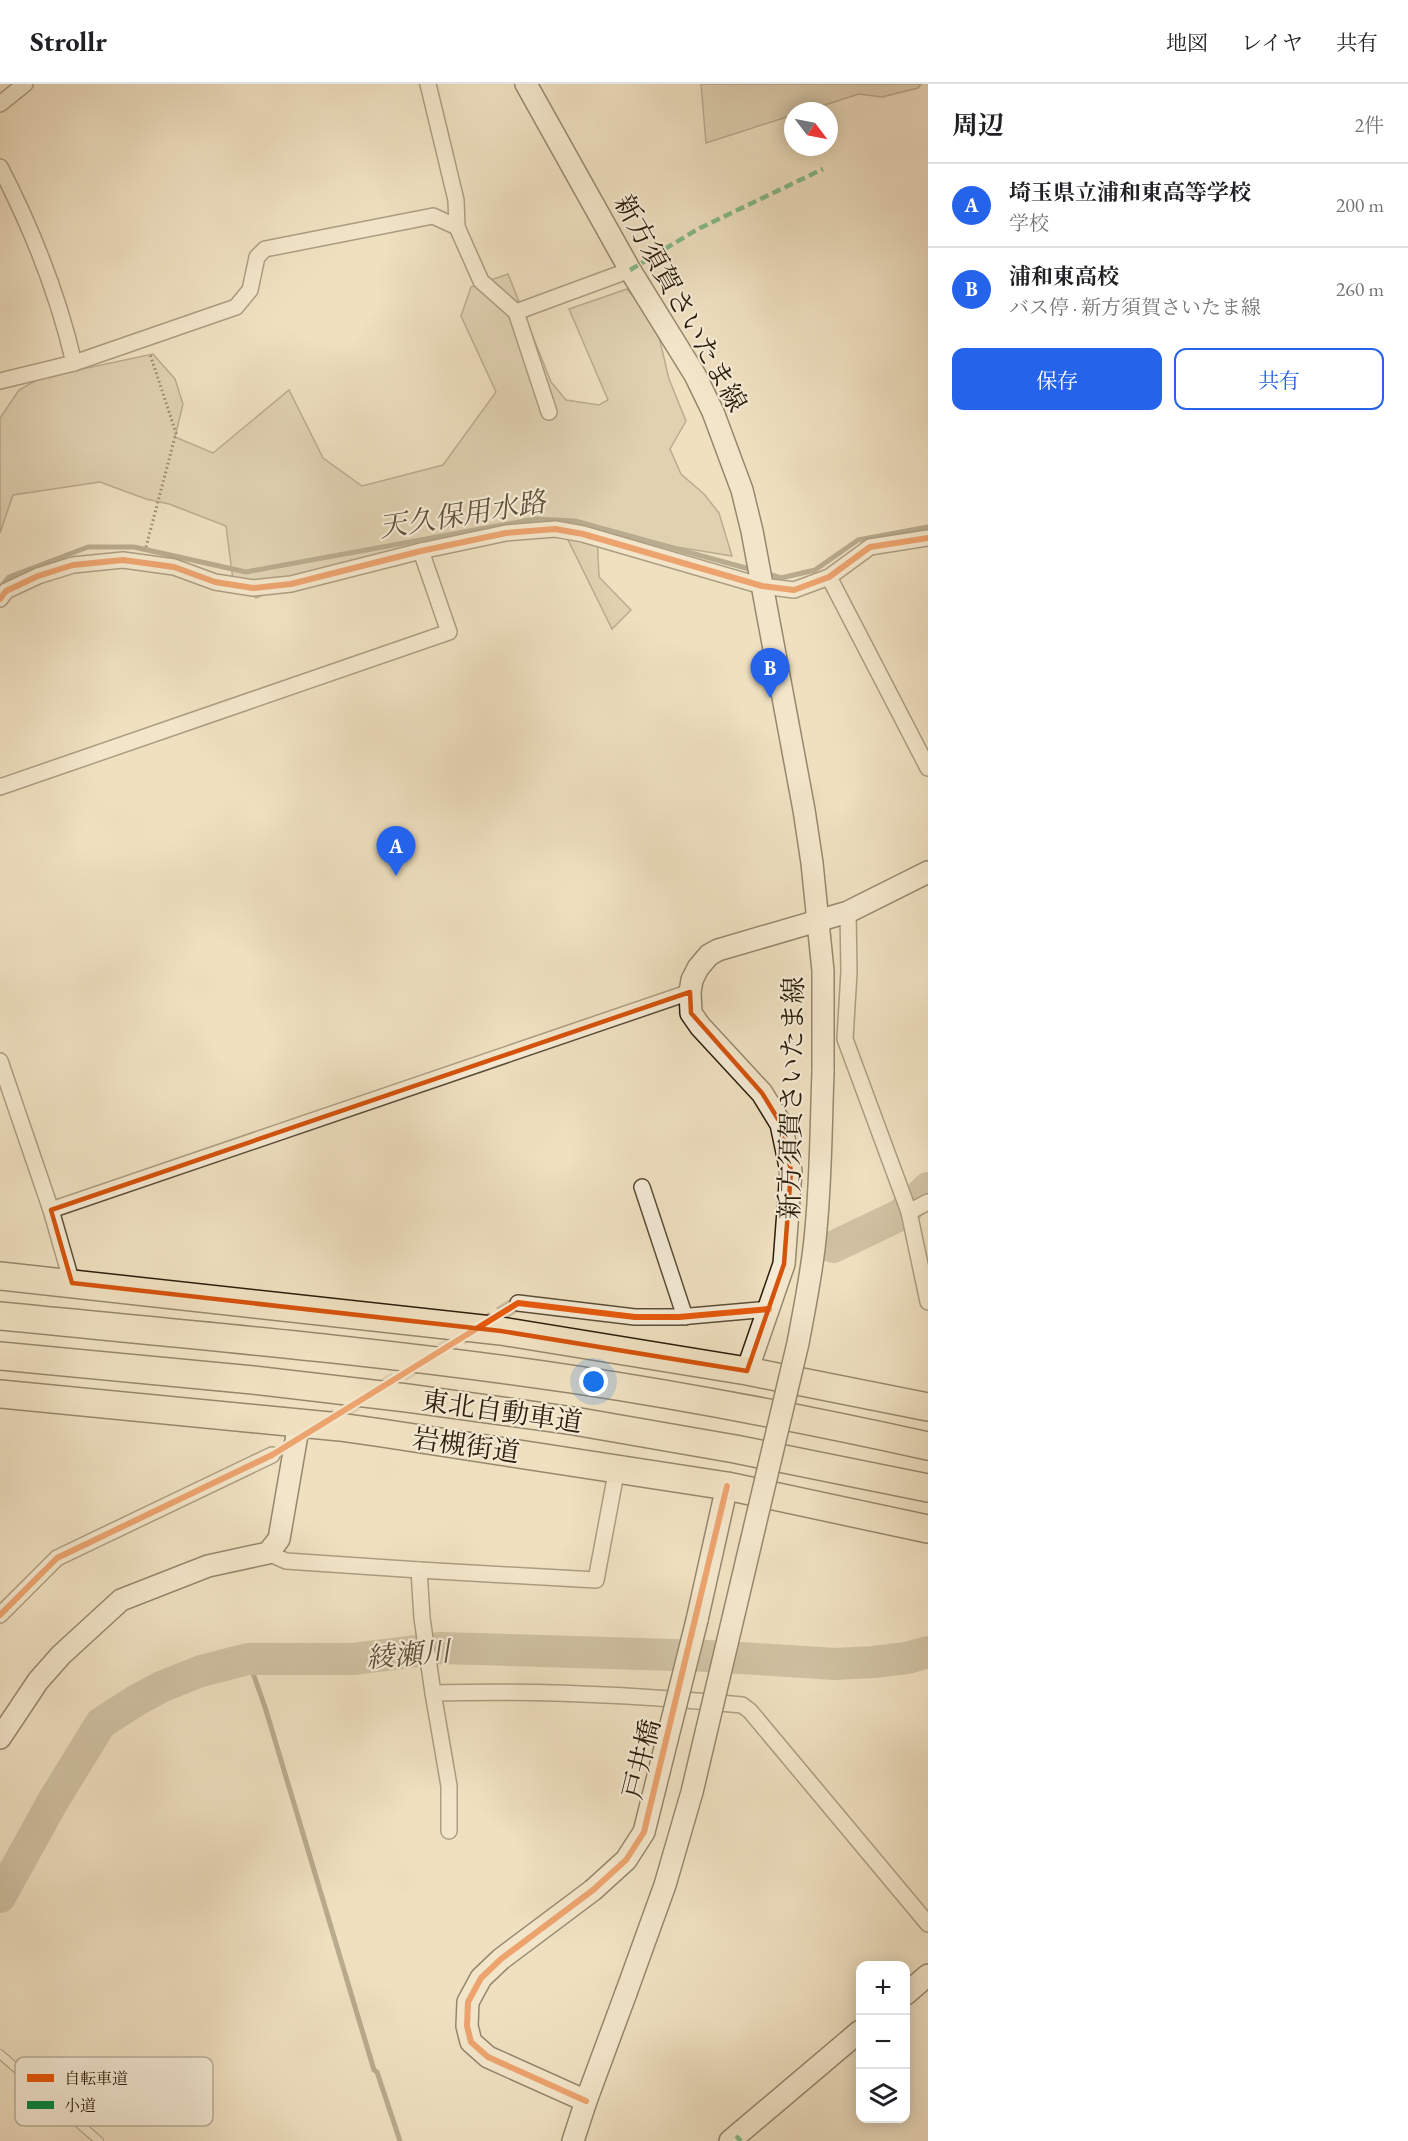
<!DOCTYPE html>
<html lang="ja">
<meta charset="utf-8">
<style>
:root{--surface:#fff;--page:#f2f2f2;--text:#202124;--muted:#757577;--line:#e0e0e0;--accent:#2563eb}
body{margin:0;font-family:"EB Garamond","Noto Serif JP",serif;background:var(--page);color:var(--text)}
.controls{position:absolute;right:18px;bottom:18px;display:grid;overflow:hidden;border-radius:12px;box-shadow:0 3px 15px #0003}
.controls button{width:54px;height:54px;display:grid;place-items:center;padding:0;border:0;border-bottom:2px solid var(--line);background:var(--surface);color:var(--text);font:30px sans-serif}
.compass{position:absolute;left:784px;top:18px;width:54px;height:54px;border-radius:50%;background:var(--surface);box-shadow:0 3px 15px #0003;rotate:122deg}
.you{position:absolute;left:594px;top:1298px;width:21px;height:21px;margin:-15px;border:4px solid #fff;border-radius:50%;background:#1a73e8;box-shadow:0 0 0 9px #1a73e833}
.badge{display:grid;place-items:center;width:39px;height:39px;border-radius:50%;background:var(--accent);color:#fff;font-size:20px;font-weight:700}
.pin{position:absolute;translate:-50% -50px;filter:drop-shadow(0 2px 3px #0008)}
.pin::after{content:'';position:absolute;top:32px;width:21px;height:18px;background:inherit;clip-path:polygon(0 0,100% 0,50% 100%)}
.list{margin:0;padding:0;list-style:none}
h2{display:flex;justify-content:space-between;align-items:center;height:78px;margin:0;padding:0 24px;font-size:26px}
h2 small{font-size:20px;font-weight:400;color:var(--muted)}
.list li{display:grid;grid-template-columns:39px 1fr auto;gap:18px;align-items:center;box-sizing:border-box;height:84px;padding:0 24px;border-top:2px solid var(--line)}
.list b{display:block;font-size:22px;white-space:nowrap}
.list p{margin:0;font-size:20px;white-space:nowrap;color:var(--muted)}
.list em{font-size:20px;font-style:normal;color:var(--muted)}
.actions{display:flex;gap:12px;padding:18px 24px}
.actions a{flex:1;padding:14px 0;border:2px solid var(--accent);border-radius:12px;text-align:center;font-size:21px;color:var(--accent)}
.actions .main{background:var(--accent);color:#fff}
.icon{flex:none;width:33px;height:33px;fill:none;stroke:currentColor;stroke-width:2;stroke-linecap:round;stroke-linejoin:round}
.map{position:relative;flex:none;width:928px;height:2057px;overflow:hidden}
header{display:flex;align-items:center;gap:36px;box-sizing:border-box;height:84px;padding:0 30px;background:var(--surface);border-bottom:2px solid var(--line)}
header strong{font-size:28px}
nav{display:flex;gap:33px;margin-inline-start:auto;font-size:21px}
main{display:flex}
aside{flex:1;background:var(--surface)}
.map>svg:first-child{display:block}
</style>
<header>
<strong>Strollr</strong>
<nav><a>地図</a><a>レイヤ</a><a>共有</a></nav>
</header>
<main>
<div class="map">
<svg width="928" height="2057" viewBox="0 0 928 2057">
<rect width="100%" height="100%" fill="#efe0c0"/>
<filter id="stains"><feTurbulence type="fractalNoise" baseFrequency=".00333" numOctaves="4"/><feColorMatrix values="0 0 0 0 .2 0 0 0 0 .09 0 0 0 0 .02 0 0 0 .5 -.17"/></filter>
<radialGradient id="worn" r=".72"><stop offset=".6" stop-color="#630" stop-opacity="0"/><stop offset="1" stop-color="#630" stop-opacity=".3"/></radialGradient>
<g fill="#cebfa1" stroke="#7c6e56" stroke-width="1.5">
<polygon points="701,0 921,0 918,4 882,13 859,10 806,27 793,27 793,31 706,59"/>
<polygon points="508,190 551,298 566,316 599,321 608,316 569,225 627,205 656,240 669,295 686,337 670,365 681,390 704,410 719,429 732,472 597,450 599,493 631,526 612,545 566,452 554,440 343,480 256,514 233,496 226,442 169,420 146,415 100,398 13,411 0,449 0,334 19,306 40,294 153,270 175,295 183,320 175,353 213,369 289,306 323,374 362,402 443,381 496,308 461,232 471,203"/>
</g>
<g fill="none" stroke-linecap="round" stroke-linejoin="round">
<g stroke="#786a52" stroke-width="5">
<polyline points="765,489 781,494 815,486 858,456 928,443"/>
<polyline points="0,504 9,493 88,463 134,463 246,488 535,435 575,437 753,486"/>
<polyline points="248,1575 265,1623 374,1986 377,1988 400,2057"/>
</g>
<g stroke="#ac9e82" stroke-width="32">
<polyline points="833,1163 900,1131 928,1104"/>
<polyline points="0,1813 53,1717 101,1639 137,1616 161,1603 201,1587 248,1575 353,1575 441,1564 708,1572 835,1580 873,1578 907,1574 928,1568"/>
</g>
<polyline stroke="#c8b99c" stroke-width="15" stroke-dasharray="15 8" stroke-linecap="butt" points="324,1339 518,1219"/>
<defs>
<polyline id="lane" points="0,1970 99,2057"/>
<g id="street">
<polyline points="428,0 456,116 457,143 481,197 516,228 549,328"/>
<polyline points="0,20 25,0"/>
<path d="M 0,83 C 32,145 58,210 74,279"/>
<polyline points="516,228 630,186"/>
<polyline points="0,297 74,279 236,223 250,206 257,173 265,165 433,132 457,143"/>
<polyline points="829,493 928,684"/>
<polyline points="0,515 6,507 38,492 73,481 123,476 174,483 215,498 253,504 291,500 421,467 506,449 555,445 583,450 762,502 794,506 829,493 870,463 928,454"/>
<polyline points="0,703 449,548 421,467"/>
<polyline points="848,828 849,888 845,955 909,1128 928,1218"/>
<polyline points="0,977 51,1126 72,1199"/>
<polyline points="642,1103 685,1233"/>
<polyline points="51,1126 690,908"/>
<polyline points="909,1128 928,1118"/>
<polyline points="518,1219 635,1233 679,1233 769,1225"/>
<polyline points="268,1469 286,1477 419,1486"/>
<polyline points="0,1531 57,1474 272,1371"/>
<polyline points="433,1609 422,1534 419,1486 596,1496 617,1384"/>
<path d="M 449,1747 L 449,1702 L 433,1609 C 536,1606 640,1611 742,1621 L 750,1627 L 928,1840"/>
</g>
<g id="secondary">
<polyline points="526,0 630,186 695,291 713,328 742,406 752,447 804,726 812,779 823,887 823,988"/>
<polyline points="747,1287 784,1180 791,1087 781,1040 762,1009 700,942 691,929 690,908 692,896 698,884 709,871 718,866 848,828 928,788"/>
<polyline points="697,1536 727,1402"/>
<polyline points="0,1654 38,1597 61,1571 121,1516 208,1482 268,1469 279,1455 299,1339"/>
<polyline points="906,1910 928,1891"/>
<polyline points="586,2017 488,1973 471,1958 467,1942 468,1918 481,1894 501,1875 593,1806"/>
<polyline points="573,2057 586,2017 626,1909"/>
<polyline points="730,2057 860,1947"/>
</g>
<g id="highway">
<polyline points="0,1192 501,1247 747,1287 928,1323"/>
<path d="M 0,1232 C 191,1251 382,1267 571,1295 C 691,1313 810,1336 928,1362"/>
<polyline points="0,1272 253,1296 407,1314 574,1337 735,1365 928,1404"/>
<polyline points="0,1310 340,1343 382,1349 727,1402 928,1445"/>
</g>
</defs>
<use href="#lane" stroke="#5c4e38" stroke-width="10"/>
<use href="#street" stroke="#5c4e38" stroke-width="18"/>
<use href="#secondary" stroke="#2b1d0a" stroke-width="24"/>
<use href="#highway" stroke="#2b1d0a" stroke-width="30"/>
<polyline stroke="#2b1d0a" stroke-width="3" stroke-dasharray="1.5 3" stroke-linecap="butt" points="146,463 176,349 150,270"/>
<use href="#lane" stroke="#f5ebd6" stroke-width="8"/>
<use href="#street" stroke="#f5ebd6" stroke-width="15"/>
<use href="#secondary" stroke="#f5ebd6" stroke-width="21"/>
<use href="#highway" stroke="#efe0c0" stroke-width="27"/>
<defs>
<g id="secondary-bridge">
<polyline points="593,1806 626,1776 644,1748 697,1536"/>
<path d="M 626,1909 L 665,1801 L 692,1708 L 798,1259 C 805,1221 813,1184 816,1145 C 821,1093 821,1041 823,988"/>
</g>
</defs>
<use href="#secondary-bridge" stroke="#2b1d0a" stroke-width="24" stroke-linecap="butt"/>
<use href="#secondary-bridge" stroke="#f5ebd6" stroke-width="21"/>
<g stroke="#00873e" stroke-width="4.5" stroke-dasharray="9 4.5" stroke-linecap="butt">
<polyline points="630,186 698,145 823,85"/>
<polyline points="736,2052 741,2057"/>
</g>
<defs>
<g id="cycleway">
<polyline points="0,515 6,507 38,492 73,481 123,476 174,483 215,498 253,504 291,500 421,467 506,449 555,445 583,450 762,502 794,506 829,493 870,463 928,454"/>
<polyline points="0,1531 57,1474 272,1371 518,1219 635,1233 679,1233 769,1225"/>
<polyline points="586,2017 488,1973 471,1958 467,1942 468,1918 481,1894 501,1875 593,1806 626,1776 644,1748 727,1402"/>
</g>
</defs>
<use href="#cycleway" stroke="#f5ebd6" stroke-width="10"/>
<use href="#cycleway" stroke="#e8590c" stroke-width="6"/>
</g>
<path d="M0 0H928V2057H0ZM 690,908 L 691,929 L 762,1009 L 781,1040 L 791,1087 L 784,1180 L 747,1287 L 501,1247 L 72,1199 L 51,1126 Z" fill="#efe0c0" fill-opacity=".55" fill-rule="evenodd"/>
<path fill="none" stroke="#d5530c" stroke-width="4.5" stroke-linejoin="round" d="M 690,908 L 691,929 L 762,1009 L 781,1040 L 791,1087 L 784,1180 L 747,1287 L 501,1247 L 72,1199 L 51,1126 Z"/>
<g text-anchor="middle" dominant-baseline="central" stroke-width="4.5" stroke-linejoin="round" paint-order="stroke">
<g font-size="27" fill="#2b1d0a" stroke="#f5ebd6">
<text transform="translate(681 219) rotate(61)">新方須賀さいたま線</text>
<text transform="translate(791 1014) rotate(-89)">新方須賀さいたま線</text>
<text transform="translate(502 1327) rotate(8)">東北自動車道</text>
<text transform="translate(466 1361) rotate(8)">岩槻街道</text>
<text transform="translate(641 1675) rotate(-76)">戸井橋</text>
</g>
<g font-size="28" font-style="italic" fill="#5f513a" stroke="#f5ebd6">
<text transform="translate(462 430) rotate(-9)">天久保用水路</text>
<text transform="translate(408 1570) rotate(-5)">綾瀬川</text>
</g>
</g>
<rect x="15" y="1973" width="198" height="69" rx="9" fill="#f5ebd6" stroke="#b8ad99" stroke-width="1.5"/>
<rect x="27" y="1990" width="27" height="8" fill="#e8590c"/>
<rect x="27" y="2017" width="27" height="8" fill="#00873e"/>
<g font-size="16" fill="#2b1d0a">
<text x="64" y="2000">自転車道</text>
<text x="64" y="2027">小道</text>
</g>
<rect width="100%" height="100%" filter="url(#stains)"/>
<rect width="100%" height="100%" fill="url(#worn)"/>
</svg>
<div class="controls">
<button>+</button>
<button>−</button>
<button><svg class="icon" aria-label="layers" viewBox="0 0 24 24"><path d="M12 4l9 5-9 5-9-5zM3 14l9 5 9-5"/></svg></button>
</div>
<svg class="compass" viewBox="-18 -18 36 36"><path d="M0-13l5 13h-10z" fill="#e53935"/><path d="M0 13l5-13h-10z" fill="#757577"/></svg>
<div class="you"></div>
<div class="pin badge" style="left:396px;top:792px">A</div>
<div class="pin badge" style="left:770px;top:614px">B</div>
</div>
<aside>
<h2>周辺<small>2件</small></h2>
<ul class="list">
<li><span class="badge">A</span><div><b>埼玉県立浦和東高等学校</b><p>学校</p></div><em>200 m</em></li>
<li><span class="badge">B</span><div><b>浦和東高校</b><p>バス停 · 新方須賀さいたま線</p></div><em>260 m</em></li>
</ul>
<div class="actions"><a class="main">保存</a><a>共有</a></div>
</aside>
</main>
